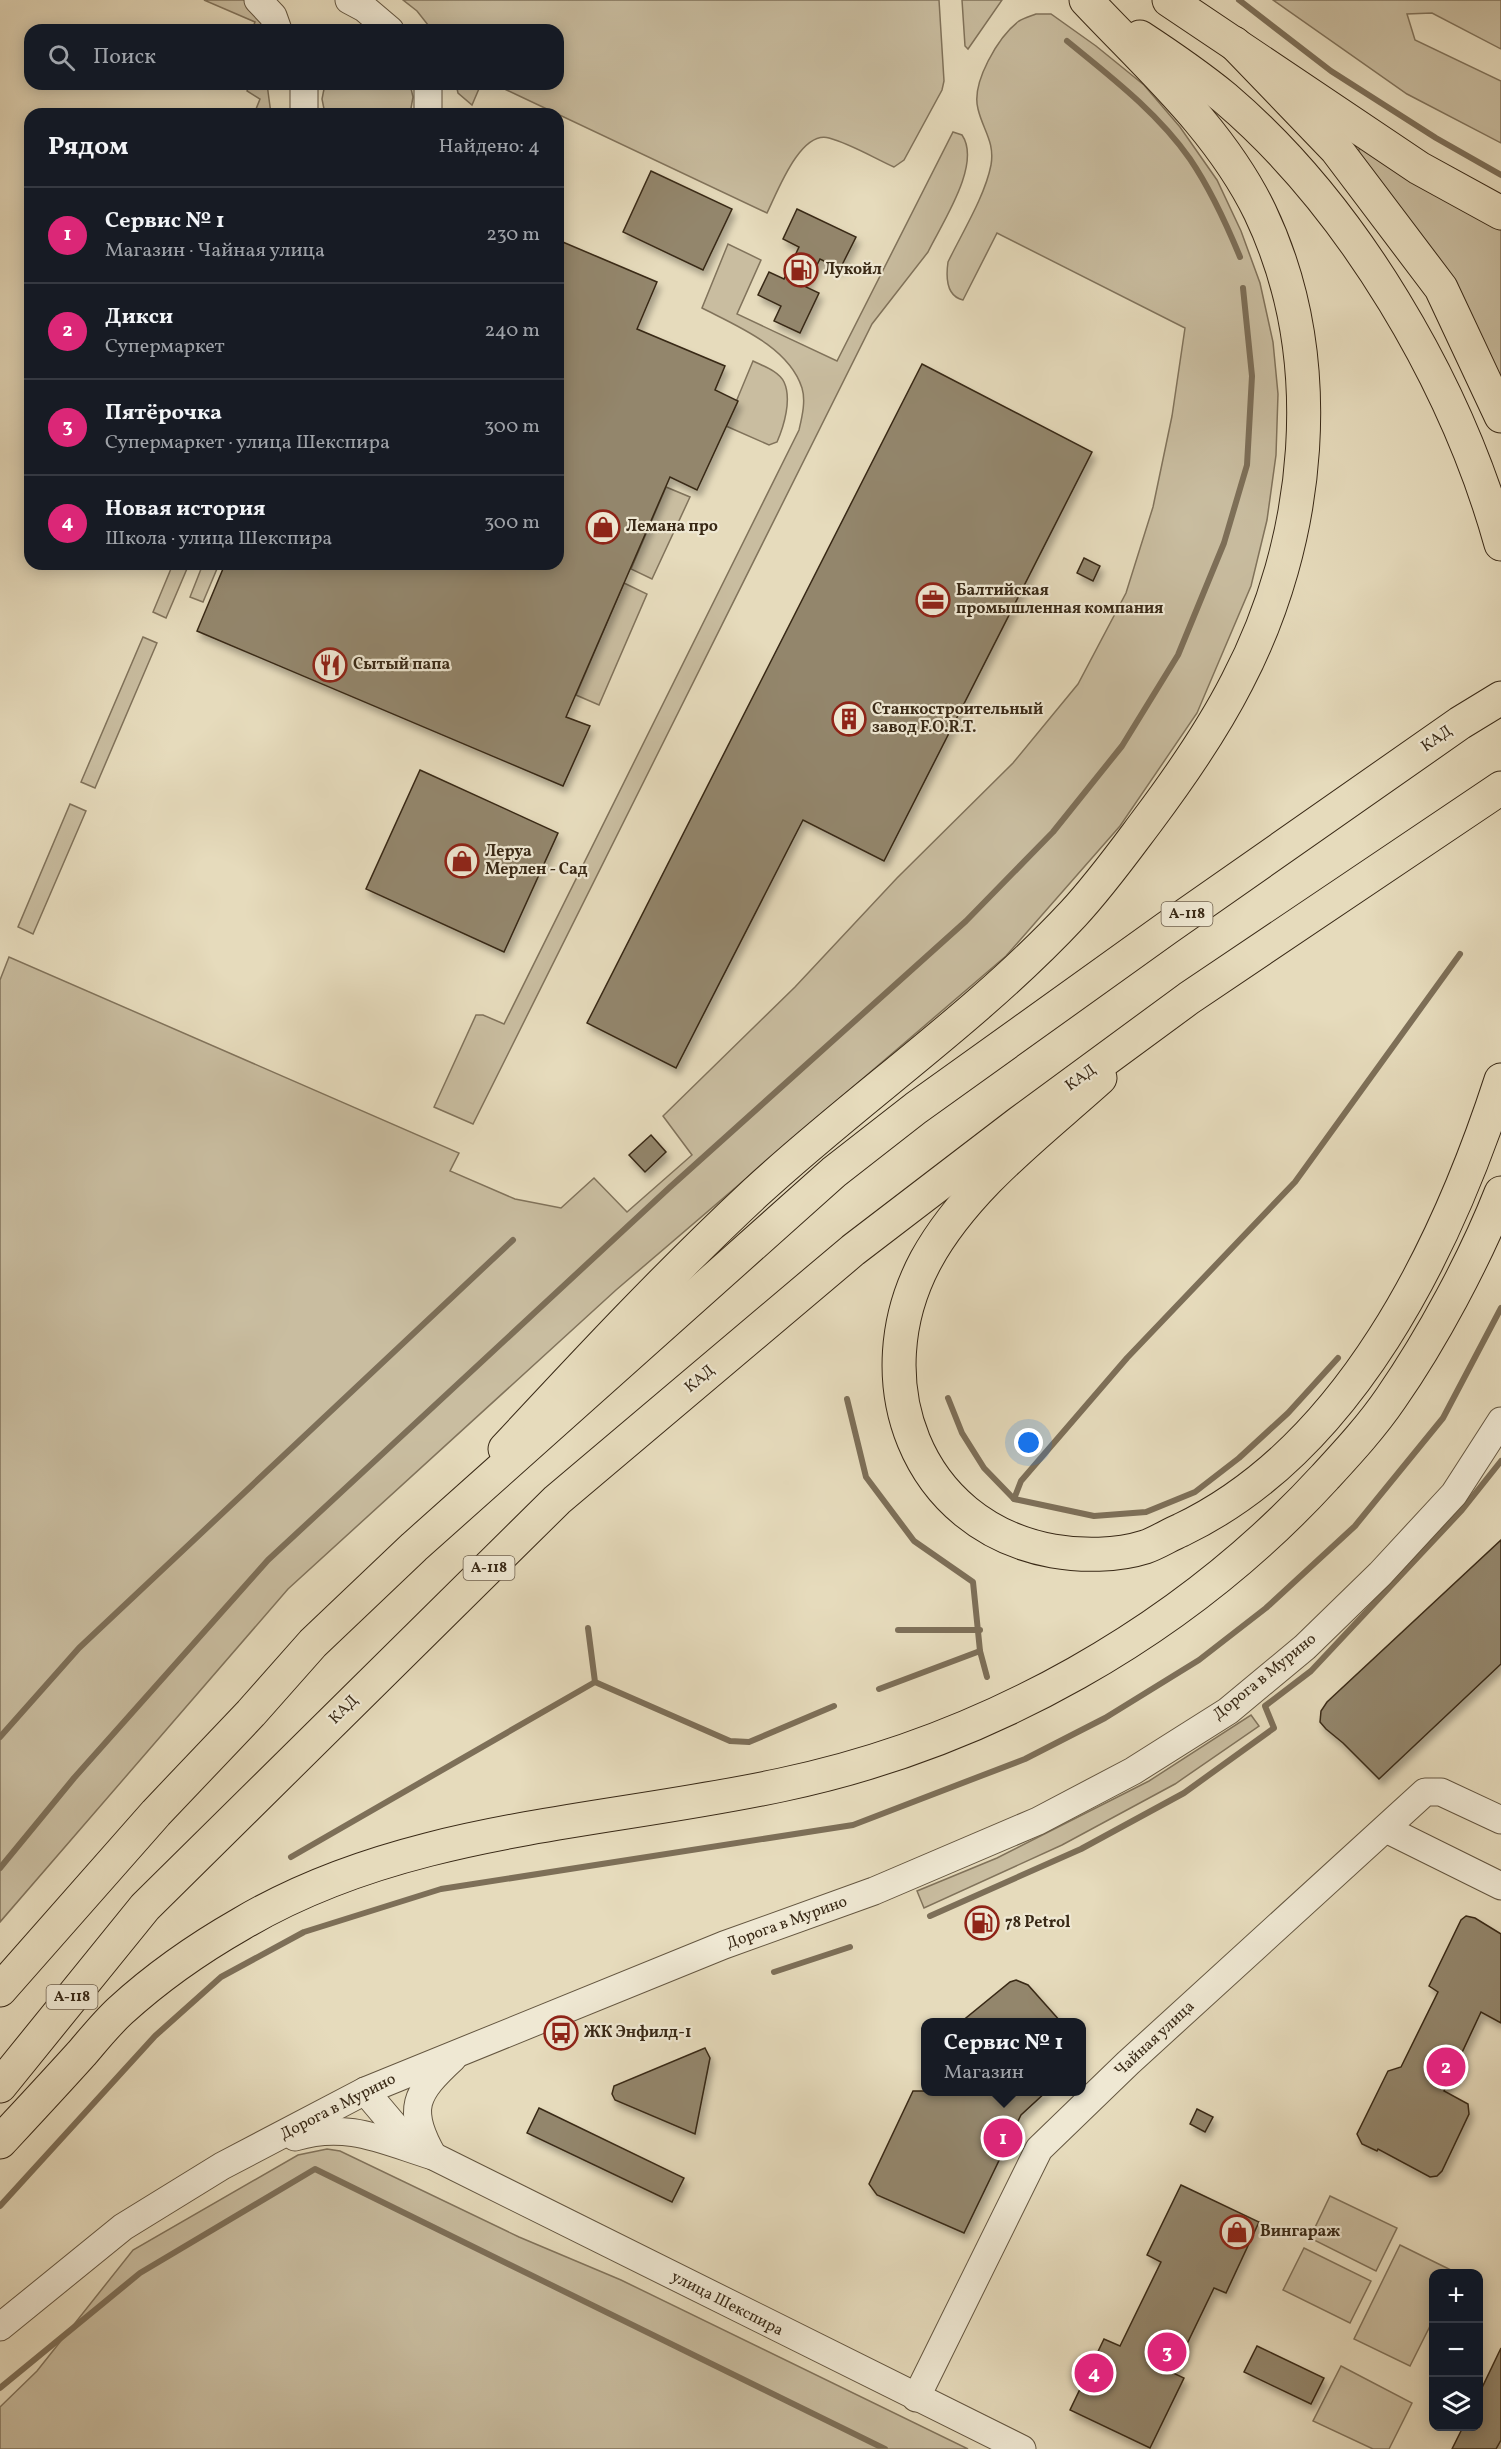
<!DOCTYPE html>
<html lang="ru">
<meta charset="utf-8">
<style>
:root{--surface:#171b24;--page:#242831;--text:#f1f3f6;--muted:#9ea1a6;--line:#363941;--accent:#db2777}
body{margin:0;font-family:Vollkorn,serif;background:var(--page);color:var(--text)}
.controls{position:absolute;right:18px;bottom:18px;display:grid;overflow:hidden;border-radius:12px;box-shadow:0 3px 15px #0003}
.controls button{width:54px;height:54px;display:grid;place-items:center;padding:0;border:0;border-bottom:2px solid var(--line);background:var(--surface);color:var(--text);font:30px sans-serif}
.you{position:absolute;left:1029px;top:1443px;width:21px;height:21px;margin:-15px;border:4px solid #fff;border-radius:50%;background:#1a73e8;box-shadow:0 0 0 9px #1a73e833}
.badge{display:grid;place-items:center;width:39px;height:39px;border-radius:50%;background:var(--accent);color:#fff;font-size:20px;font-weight:700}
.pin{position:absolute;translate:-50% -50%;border:3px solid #fff;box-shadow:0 2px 6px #0006}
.popup{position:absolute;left:921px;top:2018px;width:165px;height:78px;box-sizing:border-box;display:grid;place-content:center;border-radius:12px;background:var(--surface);filter:drop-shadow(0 2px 4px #0005);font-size:20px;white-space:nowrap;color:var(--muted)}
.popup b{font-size:22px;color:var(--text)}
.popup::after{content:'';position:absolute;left:50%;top:100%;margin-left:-12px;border:12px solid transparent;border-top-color:var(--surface)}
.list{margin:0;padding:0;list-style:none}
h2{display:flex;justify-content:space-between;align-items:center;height:78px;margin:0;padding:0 24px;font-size:26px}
h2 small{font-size:20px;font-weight:400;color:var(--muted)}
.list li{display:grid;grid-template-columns:39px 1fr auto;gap:18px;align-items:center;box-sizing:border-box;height:96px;padding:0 24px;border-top:2px solid var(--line)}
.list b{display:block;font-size:22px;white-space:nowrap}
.list p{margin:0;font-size:20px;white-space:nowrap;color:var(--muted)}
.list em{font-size:20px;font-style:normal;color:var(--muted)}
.icon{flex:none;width:33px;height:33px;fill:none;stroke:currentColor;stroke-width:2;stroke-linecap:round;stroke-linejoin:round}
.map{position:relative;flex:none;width:1501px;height:2449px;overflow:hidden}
.search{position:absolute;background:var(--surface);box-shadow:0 3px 15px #0003;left:24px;top:24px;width:540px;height:66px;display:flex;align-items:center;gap:15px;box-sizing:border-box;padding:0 21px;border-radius:18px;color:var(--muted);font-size:22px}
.panel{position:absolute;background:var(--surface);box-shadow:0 3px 15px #0003;left:24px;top:108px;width:540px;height:462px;border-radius:18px}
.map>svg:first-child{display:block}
</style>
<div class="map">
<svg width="1501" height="2449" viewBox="0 0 1501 2449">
<defs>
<filter id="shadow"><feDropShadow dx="3.5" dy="6" stdDeviation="3" flood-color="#0004"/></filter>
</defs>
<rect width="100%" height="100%" fill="#e6dbbc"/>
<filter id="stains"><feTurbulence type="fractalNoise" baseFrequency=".00333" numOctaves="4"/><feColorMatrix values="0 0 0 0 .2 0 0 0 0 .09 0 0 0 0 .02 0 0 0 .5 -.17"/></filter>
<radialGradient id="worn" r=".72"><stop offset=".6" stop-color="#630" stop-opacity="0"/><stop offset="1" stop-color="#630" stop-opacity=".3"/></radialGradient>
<g fill="#c9bda0" stroke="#81735b" stroke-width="1.5">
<polygon points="204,0 252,0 273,30 252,30 255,22"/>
<path d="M 403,0 L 939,0 L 944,81 L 942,90 L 904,160 L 894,167 C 874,158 851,144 829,138 C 800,130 777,193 767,213 L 494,84 L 558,84 L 558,30 L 432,30 L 417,11 Z"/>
<polygon points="962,0 1002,0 968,49 965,46"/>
<polygon points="1273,0 1501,0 1501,49 1432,13 1407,14 1415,40 1501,81 1501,143 1407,94"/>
<path d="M 1036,14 L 1051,14 L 1096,46 L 1144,85 L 1180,127 L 1217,180 L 1241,231 L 1260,283 L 1273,342 L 1278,394 L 1276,455 L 1267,520 L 1251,586 L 1197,713 L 1120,826 L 1006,956 L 616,1290 L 288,1589 L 0,1922 L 0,980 L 9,957 L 459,1153 L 450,1171 L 515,1199 L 561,1208 L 594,1178 L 627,1212 L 692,1155 L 663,1116 L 795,987 L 897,878 L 1013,763 L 1078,684 L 1126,593 L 1153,507 L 1172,416 L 1185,328 L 997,233 L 963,300 C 946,296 946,276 948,262 C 962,233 985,196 991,165 C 995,142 983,130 978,109 C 971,83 998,37 1019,21 C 1024,18 1031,16 1036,14 Z"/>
<polygon points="250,84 267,84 271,114 254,114 260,99 247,91"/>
<polygon points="325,84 410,84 413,97 410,114 325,114 322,99"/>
<polygon points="456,84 481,84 472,105 458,93"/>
<path d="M 953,132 L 962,135 C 982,164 942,223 928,252 L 872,324 L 473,1124 L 434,1107 L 476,1015 L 483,1015 L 504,1024 L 799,430 C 802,417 806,401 802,388 C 789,347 737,326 702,308 L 728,244 L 761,260 L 737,314 L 837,361 Z"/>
<polygon points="1360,146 1501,226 1501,377 1358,153"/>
<path d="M 753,361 C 763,366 779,371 784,382 C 792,399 784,426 777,442 L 769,445 L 726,426 Z"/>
<polygon points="666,487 690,497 652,579 631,569"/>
<polygon points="173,564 189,564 166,618 153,612"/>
<polygon points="203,564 219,564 203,602 190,597"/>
<polygon points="624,583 647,594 599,705 576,695"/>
<polygon points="143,637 157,643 95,788 81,782"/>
<polygon points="70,804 86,811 33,934 18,927"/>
<polygon points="1251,1715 1259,1726 1175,1784 1062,1845 924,1908 917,1891 997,1858 1149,1781"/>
<polygon points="327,2149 340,2151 519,2237 621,2280 968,2449 0,2449 0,2407 37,2371 133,2250 298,2155"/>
<polygon points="1330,2196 1397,2228 1376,2271 1310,2238"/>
<polygon points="1400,2245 1457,2273 1434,2274 1433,2320 1410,2366 1354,2339"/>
<polygon points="1304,2248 1371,2281 1350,2323 1283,2290"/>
<polygon points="1341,2366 1412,2403 1389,2449 1373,2449 1313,2421"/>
</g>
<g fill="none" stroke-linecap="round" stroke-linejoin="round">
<g stroke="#7d6f58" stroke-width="6">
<polyline points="1239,0 1331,71 1436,138 1501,175"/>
<path d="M 1067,41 C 1111,77 1157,112 1190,159 C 1211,190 1226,223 1240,257"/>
<polyline points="948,1398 962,1433 984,1468 1014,1499 1094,1516 1146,1512 1195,1492 1239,1458 1288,1413 1338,1358"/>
<polyline points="847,1399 866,1477 914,1541 973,1582 980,1651 987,1677"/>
<polyline points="1014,1499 1021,1481 1127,1358 1295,1182 1460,954"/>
<polyline points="588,1628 595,1682 730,1741 749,1742 834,1706"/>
<polyline points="898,1630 980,1630"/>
<polyline points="879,1689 980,1651"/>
<polyline points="0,1737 79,1648 513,1240"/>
<polyline points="291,1857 595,1682"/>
<polyline points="0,1868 74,1778 268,1560 669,1188 966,921 1053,832 1122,746 1178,655 1224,543 1247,465 1252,376 1243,288"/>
<polyline points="930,1916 1081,1849 1184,1793 1274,1728 1265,1706 1311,1671 1462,1510 1501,1461"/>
<polyline points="774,1972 850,1947"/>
<polyline points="0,2206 155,2036 221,1977 304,1932 441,1889 853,1825 1025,1759 1105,1718 1199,1660 1266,1608 1355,1526 1443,1418 1501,1308"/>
<polyline points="0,2388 140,2273 315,2169 885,2449"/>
</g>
</g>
<g fill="#93866c" stroke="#392916" stroke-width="1.5" filter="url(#shadow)">
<polygon points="651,171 732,209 703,270 623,232"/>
<polygon points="797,209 856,237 840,269 820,259 806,287 819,293 800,333 774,321 781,306 758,295 769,272 784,279 799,247 783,239"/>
<polygon points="558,240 657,282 637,329 725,366 715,390 738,401 697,490 670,477 566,717 590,726 563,786 197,631 225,564 558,564"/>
<polygon points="922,364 1092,452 884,861 803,820 676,1068 587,1023"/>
<polygon points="1084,558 1100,566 1093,581 1077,573"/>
<polygon points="420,770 558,833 504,952 366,889"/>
<polygon points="651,1135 666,1152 645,1172 629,1155"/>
<polygon points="1501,1540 1501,1664 1379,1779 1343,1743 1326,1729 1320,1722 1321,1711 1327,1702"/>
<polygon points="1466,1916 1475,1918 1501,1934 1501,2023 1481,2012 1444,2091 1468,2104 1469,2114 1442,2171 1437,2176 1430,2177 1378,2149 1377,2151 1362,2144 1357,2134 1388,2071 1401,2067 1438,1992 1429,1986 1461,1920"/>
<polygon points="1016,1980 1028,1985 1061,2022 961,2022 1010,1982"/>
<polygon points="705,2048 710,2058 695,2134 615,2100 612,2094 614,2086"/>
<polygon points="913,2091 1047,2091 1021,2115 964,2233 877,2195 869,2184"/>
<polygon points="539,2108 684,2178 672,2202 527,2133"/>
<polygon points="1197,2109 1213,2117 1205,2132 1190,2124"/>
<polygon points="1181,2185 1259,2222 1226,2293 1214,2288 1173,2373 1184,2378 1150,2448 1070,2410 1104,2339 1120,2346 1161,2262 1147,2255"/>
<polygon points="1257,2346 1324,2378 1311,2404 1244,2372"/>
<polygon points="1501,2348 1501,2440 1496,2449 1452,2449 1463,2427 1479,2427 1479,2394"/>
</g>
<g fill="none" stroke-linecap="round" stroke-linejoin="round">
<defs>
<g id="minor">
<polyline points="258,0 273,16 278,30"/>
<polyline points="349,0 364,8 390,30"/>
<polyline points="304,84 304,114"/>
<polyline points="428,114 428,84"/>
<polyline points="1386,1829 1501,1886"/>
<polyline points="365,2091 398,2130 420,2147"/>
<path d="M 295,2137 C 347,2121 384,2141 433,2156 L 1022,2449"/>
<path d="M 433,2156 C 406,2109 415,2093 453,2058"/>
<polyline points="0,2327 123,2227 222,2166 365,2091 724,1945 874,1891 1038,1821 1133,1771 1228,1711 1305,1647 1380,1574 1454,1494 1501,1421"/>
<polyline points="916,2398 1039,2149 1128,2063 1425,1792 1441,1792 1501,1820"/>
</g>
<g id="major">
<polyline points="1169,0 1419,168 1501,213"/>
<path d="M 1140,37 C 1169,56 1198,76 1225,98 C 1353,207 1456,383 1501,544"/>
<polyline points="1234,43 1336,149 1441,288 1501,416"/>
<path d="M 1100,1078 C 1039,1133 966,1187 926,1260 C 862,1379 915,1526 1053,1551 C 1081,1556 1117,1556 1145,1547 C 1157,1543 1169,1535 1181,1530 C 1350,1449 1446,1249 1501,1080"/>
<path d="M 505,1449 C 586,1362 668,1274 755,1193 C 859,1097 976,1018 1073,914 C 1100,885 1123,853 1147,821 C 1180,777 1212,731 1237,682 C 1311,541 1330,359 1260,212 C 1220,129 1148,66 1086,0"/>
<path d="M 0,2142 C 27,2113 55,2083 82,2053 C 94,2039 106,2024 120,2011 C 155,1979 199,1948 241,1924 C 404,1827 600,1824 781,1785 C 986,1742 1183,1632 1325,1477 C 1348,1452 1372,1426 1391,1398 C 1432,1339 1475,1259 1501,1193"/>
</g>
<g id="highway">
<polyline points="0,1990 156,1813 251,1713 313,1643 414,1547 834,1172 916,1108 1167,928 1460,723 1501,698"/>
<polyline points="0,2086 145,1907 557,1500 853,1250 1019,1123 1189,998 1501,788"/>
</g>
</defs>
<use href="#minor" stroke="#645640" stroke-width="29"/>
<use href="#major" stroke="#392916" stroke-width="35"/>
<use href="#highway" stroke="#392916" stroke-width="35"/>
<use href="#minor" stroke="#efe8d3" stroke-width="27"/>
<use href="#major" stroke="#e6dbbc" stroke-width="33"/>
<use href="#highway" stroke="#e6dbbc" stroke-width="33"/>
</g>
<defs>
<symbol id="fuel-ring" viewBox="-11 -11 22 22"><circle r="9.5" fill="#efe8d3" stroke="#8f2418" stroke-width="1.5"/><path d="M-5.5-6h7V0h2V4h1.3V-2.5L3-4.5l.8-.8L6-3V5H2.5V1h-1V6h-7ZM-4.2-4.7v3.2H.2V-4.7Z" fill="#8f2418"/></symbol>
<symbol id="shop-ring" viewBox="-11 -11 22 22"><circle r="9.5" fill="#efe8d3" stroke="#8f2418" stroke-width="1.5"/><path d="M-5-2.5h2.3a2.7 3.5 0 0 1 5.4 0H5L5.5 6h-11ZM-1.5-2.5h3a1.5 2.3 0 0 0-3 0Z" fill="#8f2418"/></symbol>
<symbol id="office-ring" viewBox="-11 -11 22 22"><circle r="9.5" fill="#efe8d3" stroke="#8f2418" stroke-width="1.5"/><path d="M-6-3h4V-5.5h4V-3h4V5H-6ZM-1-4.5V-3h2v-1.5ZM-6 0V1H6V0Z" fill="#8f2418"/></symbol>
<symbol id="restaurant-ring" viewBox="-11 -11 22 22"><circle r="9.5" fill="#efe8d3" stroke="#8f2418" stroke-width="1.5"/><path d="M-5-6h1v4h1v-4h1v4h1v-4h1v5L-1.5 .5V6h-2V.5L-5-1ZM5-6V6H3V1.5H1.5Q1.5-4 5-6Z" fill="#8f2418"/></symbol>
<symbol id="building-ring" viewBox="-11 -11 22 22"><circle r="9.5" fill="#efe8d3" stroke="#8f2418" stroke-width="1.5"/><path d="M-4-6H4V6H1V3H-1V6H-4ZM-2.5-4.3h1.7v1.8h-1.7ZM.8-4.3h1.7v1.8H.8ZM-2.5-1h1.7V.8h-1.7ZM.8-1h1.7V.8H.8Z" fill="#8f2418"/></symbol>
<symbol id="bus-ring" viewBox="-11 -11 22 22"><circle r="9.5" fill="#efe8d3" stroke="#8f2418" stroke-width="1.5"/><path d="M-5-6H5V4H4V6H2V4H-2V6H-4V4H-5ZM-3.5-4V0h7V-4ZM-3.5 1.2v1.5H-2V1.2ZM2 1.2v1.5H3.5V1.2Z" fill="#8f2418"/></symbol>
</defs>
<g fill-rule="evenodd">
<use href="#fuel-ring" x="782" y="251" width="38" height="38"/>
<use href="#shop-ring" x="584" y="508" width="38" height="38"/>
<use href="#office-ring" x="914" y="581" width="38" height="38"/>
<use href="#restaurant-ring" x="311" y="646" width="38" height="38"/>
<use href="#building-ring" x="830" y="700" width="38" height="38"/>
<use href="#shop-ring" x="443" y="842" width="38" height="38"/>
<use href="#fuel-ring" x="963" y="1904" width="38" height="38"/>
<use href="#bus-ring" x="542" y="2014" width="38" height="38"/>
<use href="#shop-ring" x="1218" y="2213" width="38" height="38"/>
</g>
<g text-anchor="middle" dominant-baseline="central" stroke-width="4.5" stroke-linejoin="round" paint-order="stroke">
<g fill="#efe8d3" stroke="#70624f" stroke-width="1.5">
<rect x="1161.5" y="902" width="51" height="24" rx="4.5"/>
<rect x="463.5" y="1556" width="51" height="24" rx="4.5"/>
<rect x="46.5" y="1985" width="51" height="24" rx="4.5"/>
</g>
<g font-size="15" font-weight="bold" fill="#392916">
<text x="1187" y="914">А-118</text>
<text x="489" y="1568">А-118</text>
<text x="72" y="1997">А-118</text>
</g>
<g font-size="16" font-weight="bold" fill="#392916" stroke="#efe8d3" text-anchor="start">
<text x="824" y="270">Лукойл</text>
<text x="626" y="527">Лемана про</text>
<text x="956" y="591">Балтийская<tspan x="956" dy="18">промышленная компания</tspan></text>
<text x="353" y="665">Сытый папа</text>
<text x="872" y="710">Станкостроительный<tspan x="872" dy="18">завод F.O.R.T.</tspan></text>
<text x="485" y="852">Леруа<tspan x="485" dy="18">Мерлен - Сад</tspan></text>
<text x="1005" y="1923">78 Petrol</text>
<text x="584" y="2033">ЖК Энфилд-1</text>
<text x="1260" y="2232">Вингараж</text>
</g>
<g font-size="16" fill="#392916" stroke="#efe8d3">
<text transform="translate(1437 739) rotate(-35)">КАД</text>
<text transform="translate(1081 1078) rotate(-36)">КАД</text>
<text transform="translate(700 1379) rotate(-40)">КАД</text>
<text transform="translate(1265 1677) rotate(-39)">Дорога в Мурино</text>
<text transform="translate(344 1710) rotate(-45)">КАД</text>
<text transform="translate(787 1923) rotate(-20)">Дорога в Мурино</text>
<text transform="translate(1155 2039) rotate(-43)">Чайная улица</text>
<text transform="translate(338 2107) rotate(-27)">Дорога в Мурино</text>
<text transform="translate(727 2304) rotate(27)">улица Шекспира</text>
</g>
</g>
<rect width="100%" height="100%" filter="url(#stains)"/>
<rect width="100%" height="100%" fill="url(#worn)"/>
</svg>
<div class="controls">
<button>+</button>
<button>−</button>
<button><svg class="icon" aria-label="layers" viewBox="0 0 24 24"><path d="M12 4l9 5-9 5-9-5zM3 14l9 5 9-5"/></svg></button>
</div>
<div class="you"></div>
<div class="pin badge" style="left:1003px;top:2138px">1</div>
<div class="popup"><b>Сервис № 1</b>Магазин</div>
<div class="pin badge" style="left:1446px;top:2067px">2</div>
<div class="pin badge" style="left:1167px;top:2352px">3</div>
<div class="pin badge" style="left:1094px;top:2373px">4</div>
<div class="search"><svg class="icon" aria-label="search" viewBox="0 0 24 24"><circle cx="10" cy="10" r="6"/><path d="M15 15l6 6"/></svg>Поиск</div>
<section class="panel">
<h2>Рядом<small>Найдено: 4</small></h2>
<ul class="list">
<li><span class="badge">1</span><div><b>Сервис № 1</b><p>Магазин · Чайная улица</p></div><em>230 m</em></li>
<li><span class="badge">2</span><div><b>Дикси</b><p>Супермаркет</p></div><em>240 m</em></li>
<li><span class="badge">3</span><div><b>Пятёрочка</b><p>Супермаркет · улица Шекспира</p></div><em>300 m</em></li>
<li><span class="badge">4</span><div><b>Новая история</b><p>Школа · улица Шекспира</p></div><em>300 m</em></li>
</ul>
</section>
</div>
